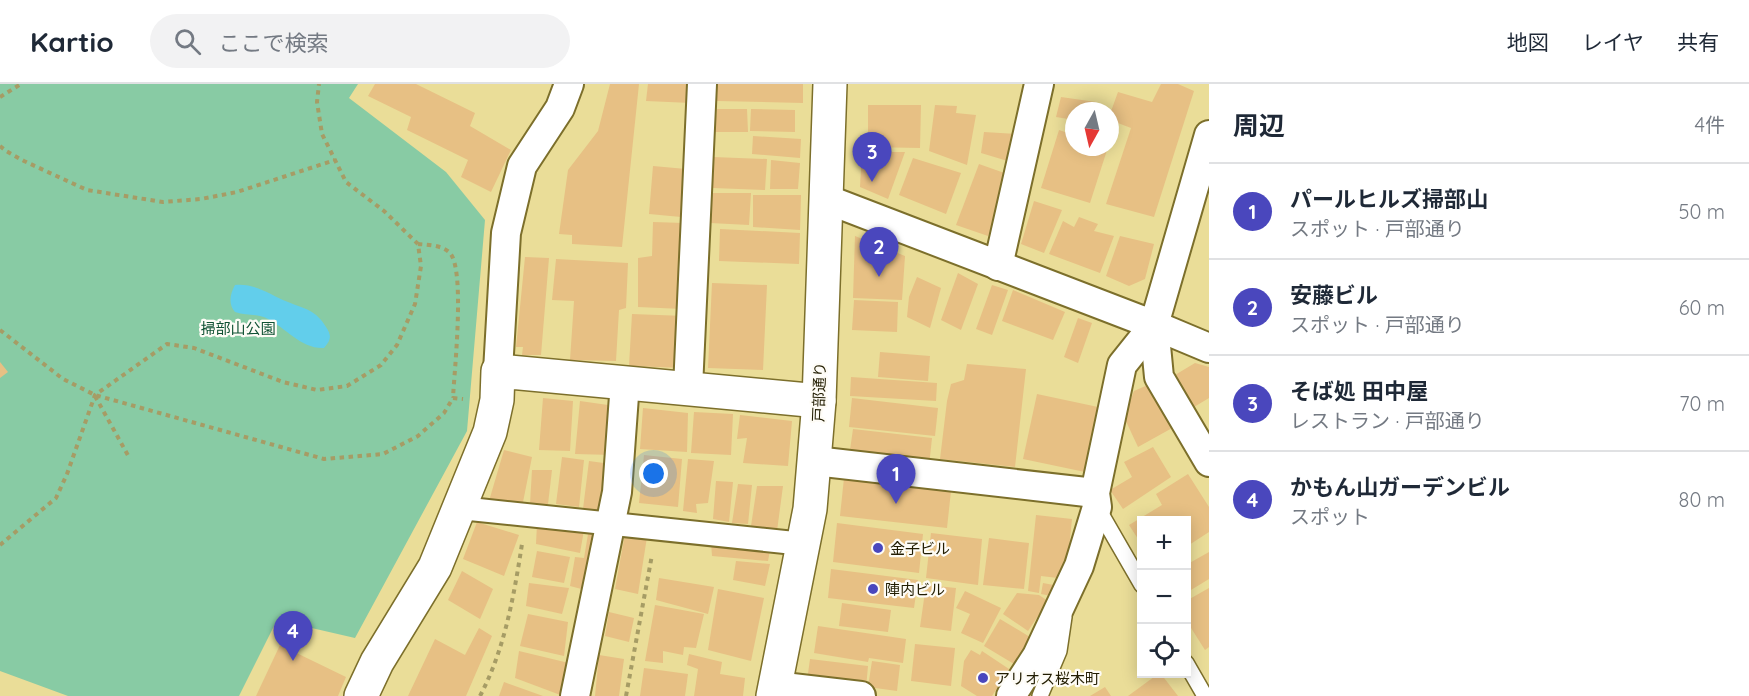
<!DOCTYPE html>
<html lang="ja">
<meta charset="utf-8">
<style>
:root{--surface:#fff;--page:#f2f2f3;--text:#1f2937;--muted:#747a83;--line:#e0e1e3;--accent:#4a47bd}
body{margin:0;font-family:Quicksand,"Noto Sans JP",sans-serif;background:var(--page);color:var(--text)}
.controls{position:absolute;right:18px;bottom:18px;display:grid;overflow:hidden;border-radius:0px;box-shadow:0 3px 15px #0003}
.controls button{width:54px;height:54px;display:grid;place-items:center;padding:0;border:0;border-bottom:2px solid var(--line);background:var(--surface);color:var(--text);font:30px sans-serif}
.compass{position:absolute;left:1065px;top:18px;width:54px;height:54px;border-radius:50%;background:var(--surface);box-shadow:0 3px 15px #0003;rotate:188deg}
.you{position:absolute;left:654px;top:390px;width:21px;height:21px;margin:-15px;border:4px solid #fff;border-radius:50%;background:#1a73e8;box-shadow:0 0 0 9px #1a73e833}
.badge{display:grid;place-items:center;width:39px;height:39px;border-radius:50%;background:var(--accent);color:#fff;font-size:20px;font-weight:700}
.pin{position:absolute;translate:-50% -50px;filter:drop-shadow(0 2px 3px #0008)}
.pin::after{content:'';position:absolute;top:32px;width:21px;height:18px;background:inherit;clip-path:polygon(0 0,100% 0,50% 100%)}
.list{margin:0;padding:0;list-style:none}
h2{display:flex;justify-content:space-between;align-items:center;height:78px;margin:0;padding:0 24px;font-size:26px}
h2 small{font-size:20px;font-weight:400;color:var(--muted)}
.list li{display:grid;grid-template-columns:39px 1fr auto;gap:18px;align-items:center;box-sizing:border-box;height:96px;padding:0 24px;border-top:2px solid var(--line)}
.list b{display:block;font-size:22px;white-space:nowrap}
.list p{margin:0;font-size:20px;white-space:nowrap;color:var(--muted)}
.list em{font-size:20px;font-style:normal;color:var(--muted)}
.icon{flex:none;width:33px;height:33px;fill:none;stroke:currentColor;stroke-width:2;stroke-linecap:round;stroke-linejoin:round}
.map{position:relative;flex:none;width:1209px;height:612px;overflow:hidden}
header{display:flex;align-items:center;gap:36px;box-sizing:border-box;height:84px;padding:0 30px;background:var(--surface);border-bottom:2px solid var(--line)}
header strong{font-size:28px}
nav{display:flex;gap:33px;margin-inline-start:auto;font-size:21px}
.search{width:420px;height:54px;background:var(--page);display:flex;align-items:center;gap:15px;box-sizing:border-box;padding:0 21px;border-radius:33px;color:var(--muted);font-size:22px}
main{display:flex}
aside{flex:1;background:var(--surface)}
.map>svg:first-child{display:block}
</style>
<header>
<strong>Kartio</strong>
<div class="search"><svg class="icon" aria-label="search" viewBox="0 0 24 24"><circle cx="10" cy="10" r="6"/><path d="M15 15l6 6"/></svg>ここで検索</div>
<nav><a>地図</a><a>レイヤ</a><a>共有</a></nav>
</header>
<main>
<div class="map">
<svg width="1209" height="612" viewBox="0 0 1209 612">
<rect width="100%" height="100%" fill="#eadd98"/>
<polygon fill="#88cba4" points="0,0 358,0 349,14 446,88 485,136 467,347 355,554 277,536 239,612 68,612 0,587"/>
<path fill="#62ceeb" d="M 235,201 C 256,199 270,211 288,218 C 305,225 316,226 326,243 C 332,252 331,256 324,264 C 301,265 286,244 268,235 C 257,229 246,232 235,228 C 228,220 230,210 235,201 Z"/>
<g fill="#e7c084">
<polygon points="375,0 416,0 475,29 470,42 511,66 491,108 461,93 468,76 407,46 411,33 368,12"/>
<polygon points="610,0 639,0 622,163 572,160 572,151 559,150 568,86 598,47"/>
<polygon points="648,0 691,0 691,19 646,17"/>
<polygon points="717,0 803,0 803,19 717,17"/>
<polygon points="1161,0 1178,0 1194,7 1154,133 1106,120 1131,44 1110,36 1110,30 1118,8 1152,18"/>
<polygon points="1061,13 1096,18 1094,27 1074,27 1074,36 1056,33"/>
<polygon points="868,21 921,21 920,64 868,63"/>
<polygon points="935,21 957,22 956,29 976,31 967,81 929,67"/>
<polygon points="717,25 747,25 748,48 714,48"/>
<polygon points="751,25 795,26 795,48 750,47"/>
<polygon points="1059,46 1074,51 1074,63 1108,63 1090,119 1041,104"/>
<polygon points="984,48 1017,50 1011,78 981,69"/>
<polygon points="753,52 801,55 800,74 752,70"/>
<polygon points="862,68 905,68 888,115 860,103"/>
<polygon points="713,73 767,75 765,106 713,104"/>
<polygon points="913,74 961,89 946,130 899,111"/>
<polygon points="771,76 800,79 798,105 770,105"/>
<polygon points="979,80 1010,91 988,152 956,141"/>
<polygon points="653,82 686,85 681,133 649,130"/>
<polygon points="711,109 751,109 749,141 710,139"/>
<polygon points="753,111 801,111 800,146 753,143"/>
<polygon points="1034,117 1062,126 1044,169 1021,160"/>
<polygon points="1079,133 1098,140 1094,147 1114,152 1100,189 1049,170 1063,137 1074,143"/>
<polygon points="653,138 684,139 682,225 638,223 638,174 652,172"/>
<polygon points="720,145 800,149 799,180 719,177"/>
<polygon points="855,152 905,172 902,216 853,214"/>
<polygon points="1120,152 1154,160 1145,195 1129,202 1106,192"/>
<polygon points="525,173 549,174 541,271 522,271 523,263 516,263"/>
<polygon points="556,175 628,179 626,224 619,226 616,277 570,276 574,217 552,216"/>
<polygon points="958,189 978,200 961,246 941,236"/>
<polygon points="917,193 941,204 930,244 907,233 909,213"/>
<polygon points="712,199 767,201 763,286 708,284"/>
<polygon points="992,201 1008,206 992,251 976,245"/>
<polygon points="1013,206 1065,228 1053,256 1002,237"/>
<polygon points="854,216 898,218 897,248 852,246"/>
<polygon points="632,230 685,232 684,284 629,282"/>
<polygon points="1078,234 1092,239 1078,279 1064,273"/>
<polygon points="880,268 930,272 928,297 878,293"/>
<polygon points="0,278 8,288 0,294"/>
<polygon points="1195,279 1209,283 1209,314 1194,323 1175,291"/>
<polygon points="967,280 1026,285 1015,383 940,375 947,317 951,300 964,296"/>
<polygon points="851,293 937,299 936,317 850,312"/>
<polygon points="1150,300 1174,343 1138,363 1124,333 1134,307"/>
<polygon points="1037,310 1098,323 1085,388 1023,375"/>
<polygon points="543,314 573,317 570,367 539,366"/>
<polygon points="852,314 938,324 935,352 849,343"/>
<polygon points="580,317 615,322 612,371 575,370"/>
<polygon points="643,324 688,329 687,368 640,365"/>
<polygon points="694,328 733,330 731,371 691,369"/>
<polygon points="740,331 792,337 788,382 743,379 747,354 737,355"/>
<polygon points="853,345 932,354 929,382 849,373"/>
<polygon points="1153,363 1171,393 1123,425 1110,406 1132,393 1124,378"/>
<polygon points="504,366 532,373 523,418 489,417"/>
<polygon points="644,371 682,375 678,423 639,419"/>
<polygon points="562,373 584,376 579,423 556,420"/>
<polygon points="688,375 714,377 708,419 696,420 697,429 683,427"/>
<polygon points="589,377 611,380 606,427 583,425"/>
<polygon points="532,386 552,386 548,420 530,420"/>
<polygon points="1188,390 1209,423 1209,448 1189,461 1186,455 1186,436 1142,436 1142,461 1129,441 1162,421 1156,410"/>
<polygon points="844,394 951,407 947,444 840,432"/>
<polygon points="716,397 733,398 729,438 713,435"/>
<polygon points="738,400 752,401 748,440 732,439"/>
<polygon points="757,402 783,402 777,447 751,442"/>
<polygon points="1036,431 1072,435 1066,495 1041,492 1039,509 1028,507"/>
<polygon points="477,438 519,451 504,492 463,475"/>
<polygon points="837,439 923,450 919,489 833,478"/>
<polygon points="537,440 584,446 580,469 536,460"/>
<polygon points="931,449 982,455 978,501 926,494"/>
<polygon points="588,450 602,452 589,507 570,502 575,473 584,474"/>
<polygon points="625,450 647,453 638,510 615,505"/>
<polygon points="989,454 1029,459 1024,505 983,501"/>
<polygon points="711,458 771,461 768,477 712,472"/>
<polygon points="537,467 570,473 564,499 532,493"/>
<polygon points="1209,468 1209,495 1186,509 1186,481"/>
<polygon points="736,477 770,480 765,502 733,496"/>
<polygon points="831,485 918,496 914,524 828,514"/>
<polygon points="462,487 493,505 480,535 448,516"/>
<polygon points="659,494 714,503 708,530 656,516"/>
<polygon points="529,499 569,504 562,530 526,522"/>
<polygon points="1043,499 1059,502 1057,513 1041,510"/>
<polygon points="926,501 956,504 951,547 920,543"/>
<polygon points="1209,504 1209,563 1205,566 1186,536 1186,517"/>
<polygon points="718,505 764,514 751,577 708,566"/>
<polygon points="965,507 1001,524 983,559 961,549 970,530 956,524"/>
<polygon points="1017,509 1039,511 1048,517 1028,547 1003,530"/>
<polygon points="842,519 891,526 888,548 839,542"/>
<polygon points="655,521 704,530 696,564 684,563 683,571 663,567 663,579 645,577"/>
<polygon points="609,528 634,534 629,558 605,552"/>
<polygon points="528,530 568,538 564,572 520,562"/>
<polygon points="1000,535 1030,553 1014,580 984,562"/>
<polygon points="818,542 906,555 903,579 869,574 868,578 814,569"/>
<polygon points="479,544 492,552 466,612 408,612 435,555 465,571"/>
<polygon points="915,560 955,564 951,602 911,597"/>
<polygon points="280,561 346,593 338,612 256,612"/>
<polygon points="971,566 980,571 982,567 1009,585 992,612 977,612 961,602 964,577"/>
<polygon points="519,567 573,580 563,612 515,594"/>
<polygon points="689,570 722,578 720,590 745,594 743,612 694,612 698,585 687,581"/>
<polygon points="599,571 624,575 619,612 595,612"/>
<polygon points="810,575 868,582 866,604 807,597"/>
<polygon points="872,577 900,581 897,607 868,603"/>
<polygon points="644,584 688,590 685,612 640,612"/>
<polygon points="1158,590 1161,590 1178,612 1128,612"/>
<polygon points="504,598 543,612 499,612"/>
<polygon points="1105,603 1111,612 1090,612"/>
</g>
<g fill="none" stroke-linecap="round" stroke-linejoin="round">
<defs>
<g id="service">
<polyline points="1097,423 1142,501"/>
<polyline points="1186,579 1205,612"/>
<polyline points="1040,612 1059,567 1064,533"/>
</g>
<polyline id="pedestrian" points="460,424 804,460"/>
<g id="minor">
<polyline points="826,115 1154,241 1209,51"/>
<polyline points="998,182 1039,0"/>
<polyline points="1154,241 1159,293 1209,378"/>
<polyline points="1154,241 1209,264"/>
<polyline points="498,287 506,149 522,82 560,24 569,0"/>
<polyline points="688,304 702,0"/>
<polyline points="815,377 1095,409"/>
<polyline points="775,602 861,612"/>
<polyline points="575,612 617,408 625,298"/>
<polyline points="1011,612 1037,572 1079,482 1097,423 1095,409 1122,281 1154,241"/>
</g>
<g id="tertiary">
<polyline points="361,612 377,578 435,483 490,348 497,316 498,287 819,317"/>
<polyline points="773,612 810,425 819,317 830,0"/>
</g>
</defs>
<use href="#service" stroke="#7c6f2b" stroke-width="18"/>
<use href="#pedestrian" stroke="#7c6f2b" stroke-width="26"/>
<use href="#minor" stroke="#7c6f2b" stroke-width="32"/>
<use href="#tertiary" stroke="#7c6f2b" stroke-width="36"/>
<g stroke="#a69c65" stroke-width="4" stroke-dasharray="4.5 4.5" stroke-linecap="butt">
<polyline points="0,13 21,0"/>
<polyline points="0,62 6,67 24,77 87,106 163,118 201,115 237,108 335,76"/>
<path d="M 418,160 C 428,161 441,161 449,168 C 466,182 454,290 453,314"/>
<polyline points="0,246 63,295 95,311 324,375 383,370 418,352 444,329 453,314 463,315"/>
<polyline points="95,312 130,375"/>
<polyline points="0,461 56,414 67,390 95,311 167,260 194,264 283,298 317,306 347,302 381,281 397,261 415,220 421,182 418,160 384,127 346,98 322,50 317,18 319,0"/>
<path d="M 480,612 C 505,565 514,511 522,460"/>
<polyline points="626,612 652,471"/>
</g>
<use href="#service" stroke="#fff" stroke-width="15"/>
<use href="#pedestrian" stroke="#fff" stroke-width="22"/>
<use href="#minor" stroke="#fff" stroke-width="28"/>
<use href="#tertiary" stroke="#fff" stroke-width="33"/>
</g>
<g fill="#4a47bd" stroke="#fefcf6" stroke-width="2">
<circle cx="878" cy="464" r="6"/>
<circle cx="873" cy="505" r="6"/>
<circle cx="983" cy="594" r="6"/>
</g>
<g text-anchor="middle" dominant-baseline="central" stroke-width="4.5" stroke-linejoin="round" paint-order="stroke">
<g font-size="15" fill="#0f5133" stroke="#fefcf6">
<text x="238" y="244">掃部山公園</text>
</g>
<g font-size="15" fill="#221d02" stroke="#fefcf6">
<text transform="translate(819 308) rotate(-88)">戸部通り</text>
</g>
<g font-size="15" fill="#221d02" stroke="#fefcf6" text-anchor="start">
<text x="890" y="464">金子ビル</text>
<text x="885" y="505">陣内ビル</text>
<text x="995" y="594">アリオス桜木町</text>
</g>
</g>
</svg>
<div class="controls">
<button>+</button>
<button>−</button>
<button><svg class="icon" aria-label="locate" viewBox="0 0 24 24"><circle cx="12" cy="12" r="6"/><path d="M12 2v4M12 18v4M2 12h4M18 12h4"/></svg></button>
</div>
<svg class="compass" viewBox="-18 -18 36 36"><path d="M0-13l5 13h-10z" fill="#e53935"/><path d="M0 13l5-13h-10z" fill="#747a83"/></svg>
<div class="you"></div>
<div class="pin badge" style="left:896px;top:420px">1</div>
<div class="pin badge" style="left:879px;top:193px">2</div>
<div class="pin badge" style="left:872px;top:98px">3</div>
<div class="pin badge" style="left:293px;top:577px">4</div>
</div>
<aside>
<h2>周辺<small>4件</small></h2>
<ul class="list">
<li><span class="badge">1</span><div><b>パールヒルズ掃部山</b><p>スポット · 戸部通り</p></div><em>50 m</em></li>
<li><span class="badge">2</span><div><b>安藤ビル</b><p>スポット · 戸部通り</p></div><em>60 m</em></li>
<li><span class="badge">3</span><div><b>そば処 田中屋</b><p>レストラン · 戸部通り</p></div><em>70 m</em></li>
<li><span class="badge">4</span><div><b>かもん山ガーデンビル</b><p>スポット</p></div><em>80 m</em></li>
</ul>
</aside>
</main>
